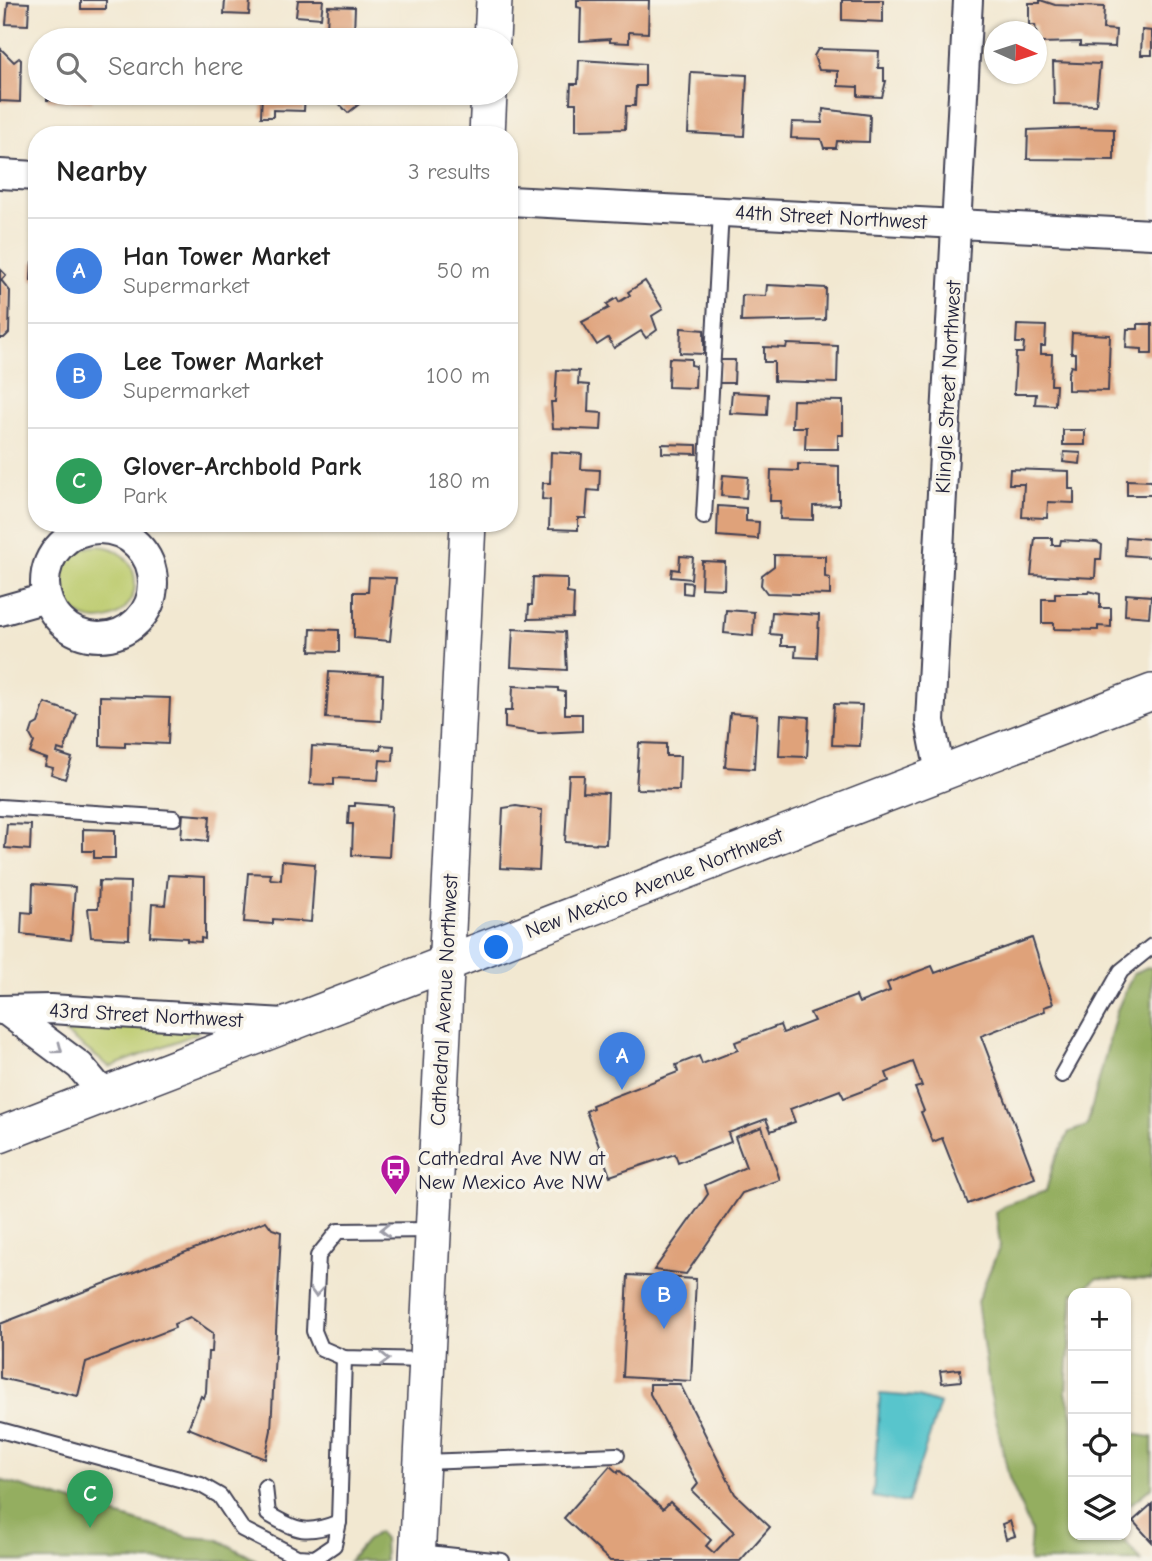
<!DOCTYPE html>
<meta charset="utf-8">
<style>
:root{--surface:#fff;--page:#f6f6f6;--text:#222;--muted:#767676;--line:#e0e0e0;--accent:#db2777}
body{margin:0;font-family:"Comic Neue",sans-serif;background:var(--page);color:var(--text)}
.controls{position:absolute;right:21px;bottom:21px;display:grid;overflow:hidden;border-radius:14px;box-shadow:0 2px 5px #0004}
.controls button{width:63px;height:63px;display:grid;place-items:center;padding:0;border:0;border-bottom:2px solid var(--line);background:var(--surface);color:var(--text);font:35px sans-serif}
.compass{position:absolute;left:984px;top:21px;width:63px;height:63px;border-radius:50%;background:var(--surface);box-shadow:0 2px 5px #0004;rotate:93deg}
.you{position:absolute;left:497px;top:948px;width:24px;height:24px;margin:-18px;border:5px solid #fff;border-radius:50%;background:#1a73e8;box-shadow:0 0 0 10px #1a73e833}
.badge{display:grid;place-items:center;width:46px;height:46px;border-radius:50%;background:var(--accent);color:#fff;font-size:23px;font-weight:700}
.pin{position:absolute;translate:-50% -58px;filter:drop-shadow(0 2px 4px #0008)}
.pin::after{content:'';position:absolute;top:37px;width:24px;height:21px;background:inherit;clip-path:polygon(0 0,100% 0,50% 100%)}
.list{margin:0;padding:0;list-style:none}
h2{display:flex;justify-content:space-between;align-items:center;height:91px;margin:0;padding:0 28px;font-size:30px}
h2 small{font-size:23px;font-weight:400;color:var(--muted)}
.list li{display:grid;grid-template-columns:46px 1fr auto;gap:21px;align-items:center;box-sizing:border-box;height:105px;padding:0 28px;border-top:2px solid var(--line)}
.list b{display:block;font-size:26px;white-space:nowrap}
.list p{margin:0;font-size:23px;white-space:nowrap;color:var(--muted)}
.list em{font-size:23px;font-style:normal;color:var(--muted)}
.icon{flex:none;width:38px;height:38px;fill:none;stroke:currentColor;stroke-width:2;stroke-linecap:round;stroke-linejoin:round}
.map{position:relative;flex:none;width:1152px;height:1561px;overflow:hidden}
.search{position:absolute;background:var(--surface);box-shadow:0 2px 5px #0004;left:28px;top:28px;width:490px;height:77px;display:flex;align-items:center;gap:18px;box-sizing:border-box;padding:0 24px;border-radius:38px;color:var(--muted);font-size:26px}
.panel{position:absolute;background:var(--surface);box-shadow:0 2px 5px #0004;left:28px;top:126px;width:490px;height:406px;border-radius:28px}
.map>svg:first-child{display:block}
</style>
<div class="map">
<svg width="1152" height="1561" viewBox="0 0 1152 1561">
<rect width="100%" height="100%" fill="#f7f3e8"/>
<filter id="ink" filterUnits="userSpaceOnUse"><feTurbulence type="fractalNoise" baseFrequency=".0143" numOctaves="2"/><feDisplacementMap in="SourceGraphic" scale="14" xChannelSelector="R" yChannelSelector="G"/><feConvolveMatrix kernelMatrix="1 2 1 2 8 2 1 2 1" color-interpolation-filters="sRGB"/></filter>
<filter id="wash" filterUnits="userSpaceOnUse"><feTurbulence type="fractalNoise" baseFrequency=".00686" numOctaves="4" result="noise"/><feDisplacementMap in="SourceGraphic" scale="28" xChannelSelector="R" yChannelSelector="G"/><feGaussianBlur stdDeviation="1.57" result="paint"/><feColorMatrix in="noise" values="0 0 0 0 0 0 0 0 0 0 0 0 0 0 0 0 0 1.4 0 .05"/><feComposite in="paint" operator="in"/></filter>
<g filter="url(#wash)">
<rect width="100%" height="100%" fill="#f2e8d1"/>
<g fill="#bbca6c" stroke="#6e7654" stroke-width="2">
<circle cx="98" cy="583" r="37"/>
<polygon points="65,1021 198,1028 198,1033 110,1067 64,1032"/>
</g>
<g fill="#94ae60" stroke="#5b684e" stroke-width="2">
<polygon points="1147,967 1152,968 1152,1280 1097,1278 1079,1293 1073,1293 1066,1392 1073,1418 1073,1535 1120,1535 1141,1561 1029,1561 1031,1531 1009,1478 990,1392 977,1302 1000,1246 996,1213 1005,1205 1046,1191 1053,1165 1069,1132 1087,1126 1117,1010 1133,974"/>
<polygon points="1126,1433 1152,1437 1152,1487 1126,1508"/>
<polygon points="0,1480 189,1537 217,1539 258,1561 0,1561"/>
<polygon points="378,1532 384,1539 385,1561 349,1561 366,1541"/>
</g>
<polygon fill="#58c5cc" stroke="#3d7484" stroke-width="2" points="880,1394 918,1397 940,1404 907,1503 873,1497"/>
<g id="blocks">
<g fill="#dfa27a">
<rect x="81" y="0" width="25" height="9"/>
<polygon points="225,0 250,0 249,15 224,14"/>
<polygon points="298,0 323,0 321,18 296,16"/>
<polygon points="577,0 649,0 648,33 629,32 629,43 610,42 610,39 580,41 581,8 577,7"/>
<polygon points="842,0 883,0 883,22 842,20"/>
<polygon points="1040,0 1055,5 1104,7 1103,29 1116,30 1115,47 1080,46 1080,42 1038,43 1035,25 1029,25 1029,3 1040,3"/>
<polygon points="8,2 29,3 28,25 6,24"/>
<polygon points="328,6 355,7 354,33 327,32"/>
<polygon points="1142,30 1152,31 1152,55 1141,55"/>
<polygon points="187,37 211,38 211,40 186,40"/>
<polygon points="0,48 14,62 19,58 21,60 20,102 0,101"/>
<polygon points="818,49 879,51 878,68 884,68 884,81 886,81 882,97 858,96 858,87 838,86 838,71 819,70 814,56"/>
<polygon points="579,60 645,64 645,86 636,86 635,106 626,106 625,129 576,130 576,103 570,103 571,84 578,84"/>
<polygon points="1053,62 1100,64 1096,105 1054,104"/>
<polygon points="691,72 747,75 744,136 688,133"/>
<polygon points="47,93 93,93 92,102 47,100"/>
<polygon points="166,93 207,93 206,97 188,98"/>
<polygon points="262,93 305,93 304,111 273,110 273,117 261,117"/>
<polygon points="335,93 373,93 348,113 332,96"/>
<polygon points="823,109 870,115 869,142 837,141 836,148 824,148 821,139 791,138 792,122 822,123"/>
<polygon points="1077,128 1114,129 1114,160 1027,159 1028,130"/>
<polygon points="32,262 37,262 37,281 31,281"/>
<polygon points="0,269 6,275 1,280 10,291 9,333 4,338 0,338"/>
<polygon points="645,281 663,309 652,316 657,330 646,338 641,331 614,348 608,338 597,345 582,322 609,308 607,304 617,298 619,302 630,295 628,292"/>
<polygon points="767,285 826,288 825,320 741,322 742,295 766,296"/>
<polygon points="1138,324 1152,324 1152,354 1142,354 1142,349 1126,348 1127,329 1138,329"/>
<polygon points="1017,325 1046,326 1045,346 1041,346 1041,354 1052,354 1051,385 1056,385 1055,405 1035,404 1036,394 1014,394 1016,353 1023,353 1024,343 1016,343"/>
<polygon points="681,328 704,330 704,354 680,353"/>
<polygon points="1072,333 1110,335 1108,391 1068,390 1068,374 1071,366 1075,367 1075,353 1071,353"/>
<polygon points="787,344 838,346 837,383 774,381 774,362 764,362 764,347 786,348"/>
<polygon points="669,358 691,359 691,365 696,366 695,388 668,387"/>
<polygon points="720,360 735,360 734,383 719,383"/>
<polygon points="557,370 579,371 578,384 589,385 588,412 602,413 601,430 553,428 551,402 555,402"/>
<polygon points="732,392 768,394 767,415 730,413"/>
<polygon points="793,400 843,401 843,435 838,435 838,449 805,449 806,427 792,427"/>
<rect x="1063" y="430" width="22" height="15"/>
<polygon points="662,444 697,445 697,454 662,453"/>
<polygon points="551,452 582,454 581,469 600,470 599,491 588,490 586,518 578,518 578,530 549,529 550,500 542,499 543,483 550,483"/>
<polygon points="1064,452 1081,453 1080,464 1063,462"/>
<polygon points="798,464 839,466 839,505 813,506 813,520 780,519 781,501 770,501 771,470 798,471"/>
<polygon points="1010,469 1069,471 1069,489 1074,489 1074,503 1048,502 1047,518 1022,517 1024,484 1009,484"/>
<polygon points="723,475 748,477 746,498 721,496"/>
<polygon points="1127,480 1152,481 1152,495 1127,495"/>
<polygon points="718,506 746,508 746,521 759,522 758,539 717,536"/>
<polygon points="1126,537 1151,539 1151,557 1125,555"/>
<polygon points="1035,538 1052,538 1052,545 1060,545 1061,540 1097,542 1102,545 1101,559 1096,559 1095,578 1031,575"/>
<polygon points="774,555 825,556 825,577 830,578 830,595 767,593 761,585 762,575 774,566"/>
<polygon points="680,556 693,557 691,579 671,577 672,569 679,570"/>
<polygon points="702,561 725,562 724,589 701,588"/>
<polygon points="369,577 396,578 390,641 354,638 354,592 368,592"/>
<polygon points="533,577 567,578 567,593 574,594 573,618 528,619 529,605 532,605"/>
<polygon points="683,582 692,583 691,594 683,593"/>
<polygon points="1089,591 1100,594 1100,608 1111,608 1111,627 1098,626 1098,630 1054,629 1054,623 1042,623 1042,599 1055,599 1055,593 1088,593"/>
<polygon points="1126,594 1151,596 1149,617 1125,615"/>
<polygon points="726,610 754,612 753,636 724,633"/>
<polygon points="772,612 819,615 817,658 795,657 796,646 781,646 781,635 770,634"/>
<polygon points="311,629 339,630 339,652 310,651"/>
<polygon points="513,629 565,632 567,670 511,667"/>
<polygon points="329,672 383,675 381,721 326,718"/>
<polygon points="513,686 558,688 558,691 565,692 565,714 582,714 582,731 539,733 505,728 505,711 512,711"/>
<polygon points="100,696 170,698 168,744 125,742 125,747 100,746"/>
<polygon points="45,703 77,714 64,751 58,749 57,753 72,758 65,779 51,774 53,768 45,766 47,759 30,753 34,742 30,735 33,726 38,723"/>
<polygon points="834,704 862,705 860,746 832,745"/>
<polygon points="730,713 757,715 754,769 725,767"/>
<polygon points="781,715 809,717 807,757 779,756"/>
<polygon points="639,743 666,744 666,756 680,756 679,790 636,789"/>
<polygon points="381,745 394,746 393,761 380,760 378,780 334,778 334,785 310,784 312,746 380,750"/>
<polygon points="569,775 584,775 583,792 608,793 606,844 565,842"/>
<polygon points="355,803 392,806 389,857 352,855 353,824 348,824 349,806 355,806"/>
<polygon points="516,806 542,810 539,870 500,868 503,808"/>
<polygon points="183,814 210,816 208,841 181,838"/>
<polygon points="7,824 31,825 30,850 5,848"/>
<polygon points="83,829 115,830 115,858 94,858 94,851 83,851"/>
<polygon points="282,861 315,864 311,922 273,919 273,924 244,922 248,873 271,874 270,879 281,880"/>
<polygon points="168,875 205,877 205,939 201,938 201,942 187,941 187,938 150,936 152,904 165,905"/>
<polygon points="99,881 130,882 129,939 91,937 88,908 98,908"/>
<polygon points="33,884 75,887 71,940 21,934 22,912 32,913"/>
<polygon points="1032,938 1053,1004 1044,1007 1045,1011 981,1036 1035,1178 968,1204 942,1138 933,1142 921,1112 924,1111 915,1088 922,1086 913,1062 886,1073 889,1081 844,1098 840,1090 790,1109 795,1122 771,1131 766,1119 728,1133 731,1142 678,1163 675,1154 610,1176 586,1111 593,1108 592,1105 678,1072 676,1065 699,1056 702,1064 738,1050 735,1042 780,1025 783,1033 814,1021 810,1013 856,996 859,1003 890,991 887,983 932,966 935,973"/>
<polygon points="762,1127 780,1180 742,1193 686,1274 654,1270 708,1194 705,1185 746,1167 735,1137"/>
<polygon points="266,1221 272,1229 281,1232 271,1430 265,1459 188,1428 201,1396 204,1398 206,1392 208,1352 212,1352 213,1333 190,1317 174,1324 175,1328 86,1362 78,1396 0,1378 0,1324"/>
<polygon points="628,1275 696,1279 691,1381 623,1377"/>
<polygon points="960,1369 961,1381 942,1383 940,1371"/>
<polygon points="650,1384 680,1384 735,1494 770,1527 740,1561 610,1561 564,1518 610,1466 618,1473 619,1470 663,1509 670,1502 711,1540 706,1546 714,1553 734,1532 692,1491 698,1484 650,1394"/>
<polygon points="1152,1504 1152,1542 1133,1521"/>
<polygon points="1010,1521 1015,1536 1006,1539 1002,1524"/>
</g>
</g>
</g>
<g filter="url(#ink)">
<use href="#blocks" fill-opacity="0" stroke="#414052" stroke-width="2"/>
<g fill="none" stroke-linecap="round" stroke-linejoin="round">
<defs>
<g id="service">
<polyline points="704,517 721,212"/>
<polyline points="0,807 174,818"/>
<polyline points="1062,1075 1121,971 1152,946"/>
<polyline points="426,1360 344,1358 321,1348 314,1331 318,1256 338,1231 432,1230"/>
<polyline points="0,1430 201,1485 220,1496 242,1529 297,1557 315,1558 334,1545 339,1522 344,1358"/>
<polyline points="423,1462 617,1455"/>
<path d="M 265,1487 L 268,1514 C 297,1531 307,1535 339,1522"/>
<polyline points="419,1552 502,1561"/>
</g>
<g id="minor">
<polyline points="0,174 37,176"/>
<polyline points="509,201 1152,234"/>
<circle cx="99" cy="583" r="54"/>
<polyline points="0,611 46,598"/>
<polyline points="940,773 930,721 968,0"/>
<polyline points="0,1010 50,1009 285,1023"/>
<polyline points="5,1010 80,1066 104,1095"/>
</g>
<g id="tertiary">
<polyline points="492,40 494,0"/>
<polyline points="487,135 489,93"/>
<polyline points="0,1135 1152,692"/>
<polyline points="417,1561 468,523"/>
</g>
</defs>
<use href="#service" stroke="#414052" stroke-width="18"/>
<use href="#minor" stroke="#414052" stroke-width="32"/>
<use href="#tertiary" stroke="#414052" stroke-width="38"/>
<use href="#service" stroke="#fff" stroke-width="14"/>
<use href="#minor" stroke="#fff" stroke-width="28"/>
<use href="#tertiary" stroke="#fff" stroke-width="35"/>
</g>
<defs><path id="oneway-chevron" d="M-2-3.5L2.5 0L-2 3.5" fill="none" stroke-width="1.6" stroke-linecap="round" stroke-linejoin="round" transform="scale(1.75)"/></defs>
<g stroke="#9c9ca7">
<use href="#oneway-chevron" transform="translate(58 1049) rotate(37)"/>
<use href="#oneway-chevron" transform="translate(385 1230) rotate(179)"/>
<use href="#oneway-chevron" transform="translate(316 1292) rotate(93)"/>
<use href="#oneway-chevron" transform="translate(385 1359) rotate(1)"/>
</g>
</g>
<defs>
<symbol id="bus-pin" viewBox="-11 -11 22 30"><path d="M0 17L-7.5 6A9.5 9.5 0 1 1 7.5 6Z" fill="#b5179e" stroke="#f7f3e8"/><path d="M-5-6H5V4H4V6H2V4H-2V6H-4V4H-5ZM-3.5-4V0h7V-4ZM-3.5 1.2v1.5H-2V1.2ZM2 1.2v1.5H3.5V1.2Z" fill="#fff"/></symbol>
</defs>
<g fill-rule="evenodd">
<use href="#bus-pin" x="378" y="1152" width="35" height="47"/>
</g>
<g text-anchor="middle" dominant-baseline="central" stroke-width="7" stroke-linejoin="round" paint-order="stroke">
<g font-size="21" fill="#22223b" stroke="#f7f3e8">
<text transform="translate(831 217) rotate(3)">44th Street Northwest</text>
<text transform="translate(948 387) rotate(-87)">Klingle Street Northwest</text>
<text transform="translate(654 883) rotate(-21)">New Mexico Avenue Northwest</text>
<text transform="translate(444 1000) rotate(-87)">Cathedral Avenue Northwest</text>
<text transform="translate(146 1015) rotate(3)">43rd Street Northwest</text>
</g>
<g font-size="21" fill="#22223b" stroke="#f7f3e8" text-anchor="start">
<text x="418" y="1158">Cathedral Ave NW at<tspan x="418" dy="24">New Mexico Ave NW</tspan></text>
</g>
</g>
</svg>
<div class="controls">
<button>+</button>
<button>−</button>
<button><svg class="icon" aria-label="locate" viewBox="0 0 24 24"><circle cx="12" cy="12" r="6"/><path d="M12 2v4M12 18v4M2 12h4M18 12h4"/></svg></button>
<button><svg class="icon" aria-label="layers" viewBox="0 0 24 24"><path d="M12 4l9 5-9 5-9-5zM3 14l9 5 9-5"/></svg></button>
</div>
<svg class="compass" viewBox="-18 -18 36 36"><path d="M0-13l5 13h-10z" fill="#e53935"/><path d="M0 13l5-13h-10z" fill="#767676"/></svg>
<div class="you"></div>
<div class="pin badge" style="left:622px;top:1090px;background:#3f7fe0">A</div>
<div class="pin badge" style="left:664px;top:1329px;background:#3f7fe0">B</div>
<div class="pin badge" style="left:90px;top:1528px;background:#2e9e5b">C</div>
<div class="search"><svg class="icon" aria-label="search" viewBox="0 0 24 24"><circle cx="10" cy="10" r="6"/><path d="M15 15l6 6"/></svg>Search here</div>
<section class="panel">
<h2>Nearby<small>3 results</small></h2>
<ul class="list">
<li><span class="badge" style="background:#3f7fe0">A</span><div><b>Han Tower Market</b><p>Supermarket</p></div><em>50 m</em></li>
<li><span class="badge" style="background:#3f7fe0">B</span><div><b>Lee Tower Market</b><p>Supermarket</p></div><em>100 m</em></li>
<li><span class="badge" style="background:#2e9e5b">C</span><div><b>Glover-Archbold Park</b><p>Park</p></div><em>180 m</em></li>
</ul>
</section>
</div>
